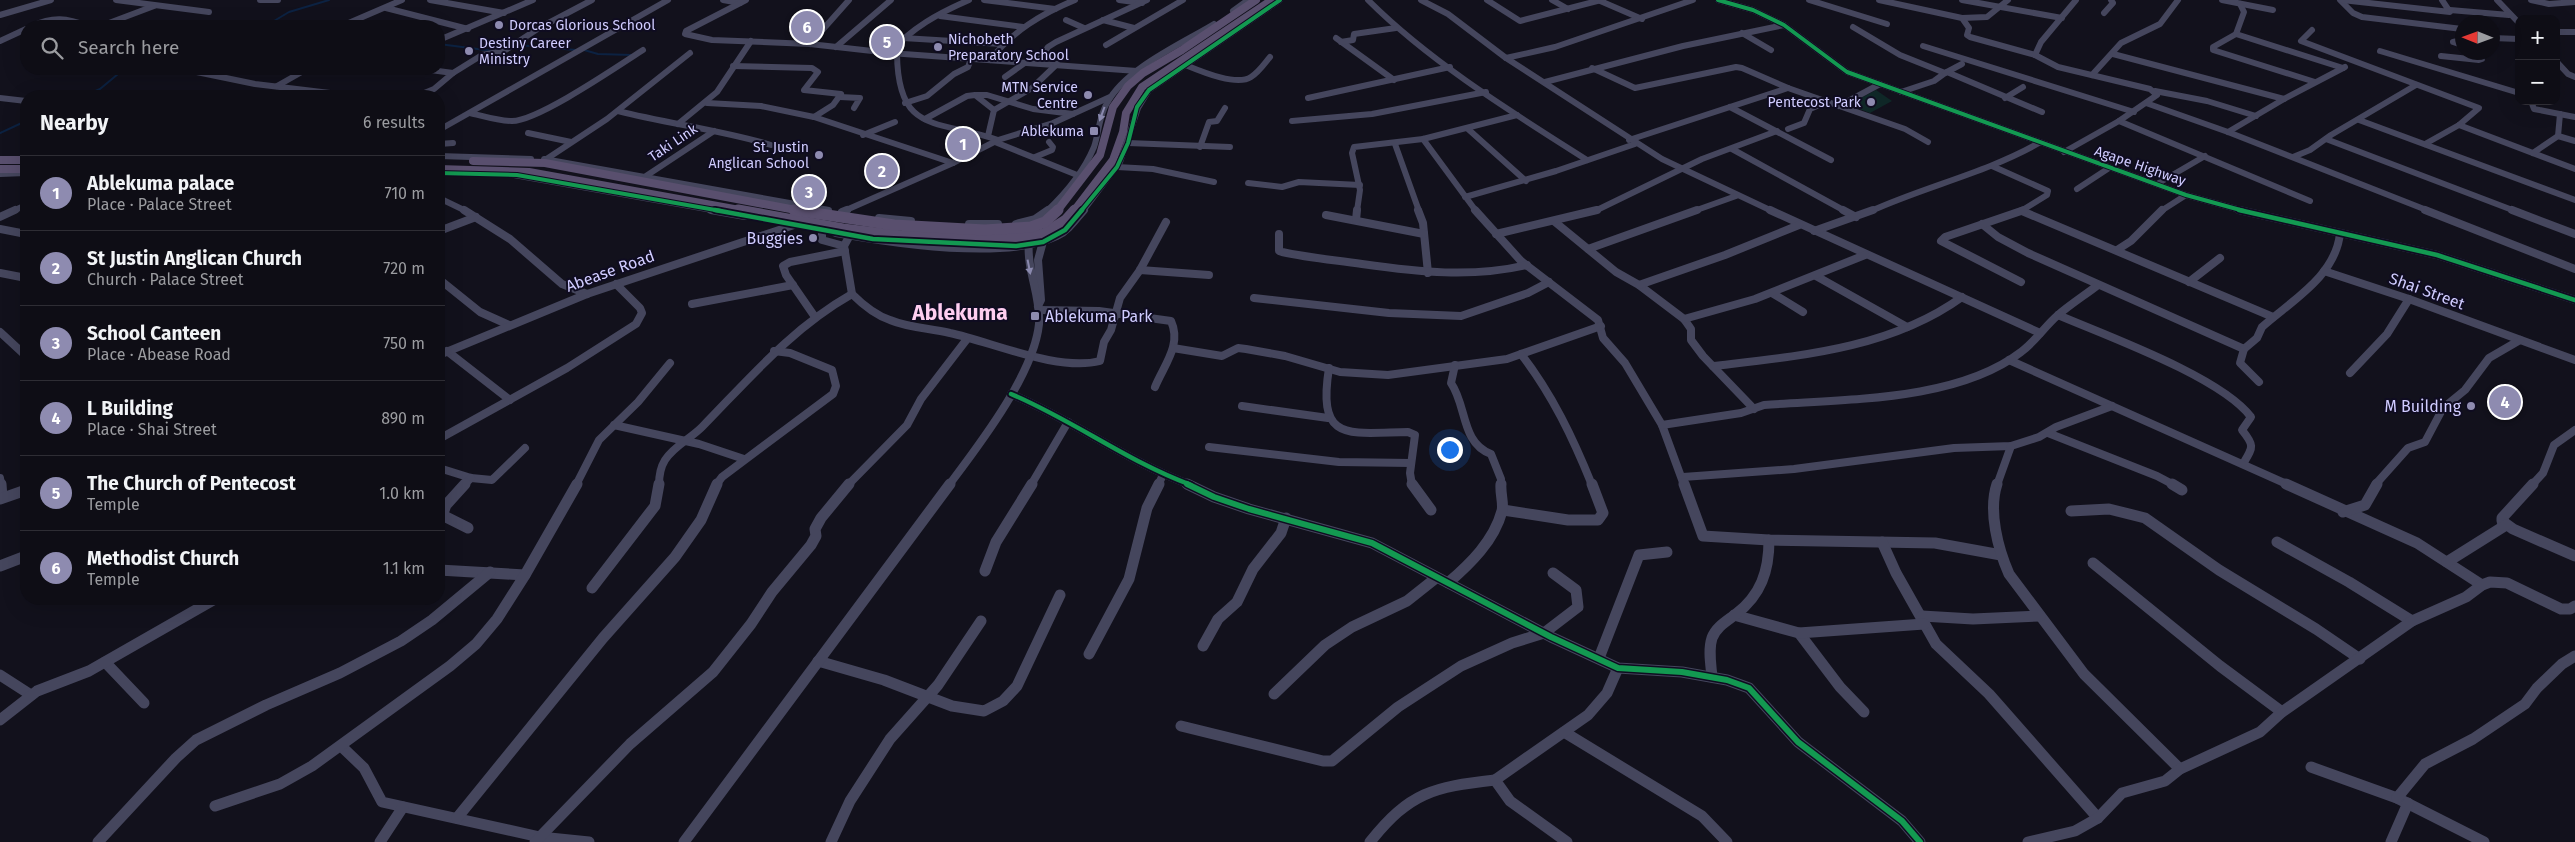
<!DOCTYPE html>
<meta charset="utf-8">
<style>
:root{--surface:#0e0d15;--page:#1c1b22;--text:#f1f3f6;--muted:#9b9ca0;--line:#2e2d34;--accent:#8e8bb0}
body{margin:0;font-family:"Fira Sans",sans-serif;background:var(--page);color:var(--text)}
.controls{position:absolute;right:15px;top:15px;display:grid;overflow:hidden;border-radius:10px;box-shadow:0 5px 20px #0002}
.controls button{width:45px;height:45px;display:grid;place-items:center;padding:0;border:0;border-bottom:1px solid var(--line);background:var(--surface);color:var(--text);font:25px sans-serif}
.compass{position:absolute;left:2455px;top:15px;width:45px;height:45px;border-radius:50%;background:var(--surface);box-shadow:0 5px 20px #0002;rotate:271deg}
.you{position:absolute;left:1449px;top:449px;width:18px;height:18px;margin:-12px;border:4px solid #fff;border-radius:50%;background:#1a73e8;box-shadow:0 0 0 8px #1a73e833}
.badge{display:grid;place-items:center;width:32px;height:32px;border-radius:50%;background:var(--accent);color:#fff;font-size:16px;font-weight:700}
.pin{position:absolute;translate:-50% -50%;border:2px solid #fff;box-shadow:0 1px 5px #0006}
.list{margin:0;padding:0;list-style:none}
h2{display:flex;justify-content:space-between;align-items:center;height:65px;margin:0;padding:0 20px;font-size:21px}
h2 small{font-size:16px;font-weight:400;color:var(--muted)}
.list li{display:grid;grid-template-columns:32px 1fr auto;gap:15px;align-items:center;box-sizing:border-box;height:75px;padding:0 20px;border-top:1px solid var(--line)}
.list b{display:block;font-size:19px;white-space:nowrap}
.list p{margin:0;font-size:16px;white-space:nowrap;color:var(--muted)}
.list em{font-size:16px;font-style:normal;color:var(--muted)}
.icon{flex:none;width:28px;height:28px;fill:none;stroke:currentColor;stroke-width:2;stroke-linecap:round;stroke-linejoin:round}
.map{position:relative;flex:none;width:2575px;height:842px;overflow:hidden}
.search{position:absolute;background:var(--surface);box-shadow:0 5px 20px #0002;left:20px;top:20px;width:425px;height:55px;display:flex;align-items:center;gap:12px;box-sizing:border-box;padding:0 18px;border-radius:20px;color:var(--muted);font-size:19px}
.panel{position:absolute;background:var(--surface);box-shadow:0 5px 20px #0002;left:20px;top:90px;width:425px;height:515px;border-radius:20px}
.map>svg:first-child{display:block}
</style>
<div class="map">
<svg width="2575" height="842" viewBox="0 0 2575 842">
<rect width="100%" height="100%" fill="#12111c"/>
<polygon fill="#0f2727" points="1876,90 1892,101 1870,113 1854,107 1851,103"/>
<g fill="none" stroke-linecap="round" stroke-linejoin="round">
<g stroke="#0c2242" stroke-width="2">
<polyline points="257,26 274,21 289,12 329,0"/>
<polyline points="439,44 493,51"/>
<polyline points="517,45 576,50"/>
<polyline points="584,50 598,54 632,55"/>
<polyline points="84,96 100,89 124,69"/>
<polyline points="0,133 26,121"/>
</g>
<g stroke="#45465d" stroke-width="6">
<polyline points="116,0 209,12"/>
<polyline points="260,0 278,0"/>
<polyline points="430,0 504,13"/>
<polyline points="723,0 740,3"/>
<polyline points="746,0 686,31 685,34 712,40 810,44 890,53 1137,71"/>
<polyline points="984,0 1055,9"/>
<polyline points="1119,0 1142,3"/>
<path d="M 1368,0 C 1430,62 1513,113 1587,160"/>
<polyline points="1421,0 1448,14 1506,58 1662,159 1772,211"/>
<polyline points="1487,0 1520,21 1601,0"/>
<polyline points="1552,0 1568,9"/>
<polyline points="1598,0 1642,19"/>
<polyline points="1718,0 1753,10 1784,25 1847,72 2186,195 2244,211"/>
<polyline points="1809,0 1887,24"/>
<polyline points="1879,0 1962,18 1969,28 1967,35 1970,37 2035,55"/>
<polyline points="1962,0 2062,18"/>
<polyline points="2222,0 2273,10"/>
<polyline points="2340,0 2353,13 2362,17 2462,29"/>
<polyline points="2342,0 2450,12 2442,0"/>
<polyline points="2497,0 2519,23"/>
<polyline points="2531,0 2549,4 2575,2"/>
<polyline points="2240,4 2244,12 2236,34 2213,47 2213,50 2315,82"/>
<polyline points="386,8 468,29"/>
<polyline points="2450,10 2509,15"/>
<polyline points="1233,11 1248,0"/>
<polyline points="2104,13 2113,3 2111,0"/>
<polyline points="0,15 51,0"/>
<polyline points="940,16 1023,27"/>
<polyline points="1962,18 1987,17 2008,0"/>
<polyline points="1066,20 1084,28"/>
<polyline points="1103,20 1134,28"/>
<polyline points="344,25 402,0"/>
<path d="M 32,26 C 53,16 67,18 88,26"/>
<polyline points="101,26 154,6"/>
<polyline points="1853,27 1900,55 1945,73 1934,81 1901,92"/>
<polyline points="2312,30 2301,41 2479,108 2459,125 2425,144"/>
<polyline points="2556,32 2575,32"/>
<polyline points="1742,33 1771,50"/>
<polyline points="2236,34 2343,68"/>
<polyline points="903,38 1002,44"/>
<polyline points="1336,38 1394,80"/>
<polyline points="2492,38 2519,39"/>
<polyline points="439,40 533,0"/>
<polyline points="2462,40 2453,42 2462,45"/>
<polyline points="0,41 26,29"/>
<polyline points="1341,42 1353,40 1354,34 1396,28"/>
<polyline points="810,44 849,0"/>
<polyline points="1106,45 1183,0"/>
<polyline points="1923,46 2134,112"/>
<polyline points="836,47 891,0"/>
<polyline points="2380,51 2519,93"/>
<path d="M 890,53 C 911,28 939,13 969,0"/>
<path d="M 897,54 C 898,135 937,119 998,140"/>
<polyline points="2113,54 2284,99 2228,132"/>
<polyline points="2441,56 2479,60 2482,59 2481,52"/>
<polyline points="1506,58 1555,47 1693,0"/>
<path d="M 990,60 C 1013,31 1041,14 1075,0"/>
<polyline points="2556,61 2568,74 2575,77"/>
<polyline points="1038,62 1048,47 1056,42 1147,0"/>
<path d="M 1183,64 C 1198,70 1236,87 1251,77 C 1259,72 1264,64 1270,57"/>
<polyline points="1592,68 1635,88 1736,67 1742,68 1788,88 1905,129 1928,142"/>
<polyline points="187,70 255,84 355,96"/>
<polyline points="1947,72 2042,112"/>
<polyline points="453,73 482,55 504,51 539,28 592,0"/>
<polyline points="1945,73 1962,64"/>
<polyline points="2092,75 2121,43 2160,24 2178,0"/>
<polyline points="1005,77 1026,62"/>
<polyline points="1545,82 1683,46 1784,25"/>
<polyline points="277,86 307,69"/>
<polyline points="2155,91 2207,101 2256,116"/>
<polyline points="976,95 987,95 1033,109 1073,114"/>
<polyline points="417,96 434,89 453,73 423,69"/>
<polyline points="840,97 860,98 854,108"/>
<polyline points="0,98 26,101"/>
<polyline points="1308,98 1450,67"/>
<polyline points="2005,98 2023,87"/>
<polyline points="2284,99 2345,67"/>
<polyline points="2531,101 2534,109 2575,117"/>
<polyline points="707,103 761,106 814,117 833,105 841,94 804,90 818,72 812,68 733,66"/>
<polyline points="905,103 927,96 954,74 968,67 971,59"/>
<polyline points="2146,103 2228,132 2429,211"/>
<polyline points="1839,106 1880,84"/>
<polyline points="1730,107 1831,160"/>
<polyline points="994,110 1032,88 1057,64"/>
<path d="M 618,111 C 669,124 721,130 771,145"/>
<path d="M 470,113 C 483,116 498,121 512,121 C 538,121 618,66 643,50"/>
<polyline points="814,117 953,163"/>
<polyline points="925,119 967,96 975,95 994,110 988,136"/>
<polyline points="2359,120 2575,200"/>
<polyline points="1292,121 1372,114 1486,92"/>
<polyline points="2119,121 2310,201"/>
<polyline points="678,124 717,92 751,41"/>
<polyline points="2459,125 2575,169"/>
<polyline points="1468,129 1526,181"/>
<polyline points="1788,129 1804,123 1810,109 1826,102"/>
<polyline points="439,130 668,0"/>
<polyline points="528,133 571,142"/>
<polyline points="863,135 895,122"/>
<polyline points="2558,136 2560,114"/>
<polyline points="2558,136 2575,141"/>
<polyline points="1423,139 1476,211"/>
<polyline points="2326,139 2515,211"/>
<polyline points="1629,140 1788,88"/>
<polyline points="995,142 1077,175"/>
<polyline points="1128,143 1230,147"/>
<polyline points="439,144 453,143"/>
<polyline points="1395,144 1419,211"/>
<polyline points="1200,147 1209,122 1217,121 1225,108"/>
<polyline points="1732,149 1845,211"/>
<polyline points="2064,152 2119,121 2157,95 2150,89 2058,67 2035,55 2041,42 2076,0"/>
<polyline points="2533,153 2558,136"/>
<polyline points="439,156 531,159"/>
<polyline points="1035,157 1052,150 1053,147 1049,142"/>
<polyline points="2293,157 2310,150 2331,135 2416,85"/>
<polyline points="544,159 829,210"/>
<polyline points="545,160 607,119 690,53"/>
<polyline points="1992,166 2048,191 2047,195 2021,211"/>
<polyline points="1117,167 1153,169 1214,182"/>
<polyline points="439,173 456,173"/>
<polyline points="0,174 26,173"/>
<polyline points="514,175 718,211"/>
<polyline points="646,176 714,131"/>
<polyline points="1248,183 1282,187 1299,182 1360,185"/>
<polyline points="2157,184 2205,156"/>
<polyline points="2077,189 2109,168"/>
<polyline points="1465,197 1556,171 1635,144"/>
<polyline points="439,198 466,211"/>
<polyline points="13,211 26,205"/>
<polyline points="844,211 953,163 998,140 1053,123 1110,97"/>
<path d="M 1047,211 C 1066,193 1084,171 1094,147 C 1099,132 1099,116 1107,103 C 1126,68 1181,44 1214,24"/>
<polyline points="1083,211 1120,162 1138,108 1149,90 1280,0"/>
<polyline points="1357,211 1360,190 1352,153 1354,147 1423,139 1517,115"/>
<polyline points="1595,211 1702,159 1777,131"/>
<polyline points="1694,211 1736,196"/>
<path d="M 1871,211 C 1926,186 1986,173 2039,143"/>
<polyline points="2161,211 2186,195"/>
</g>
<g stroke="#45465d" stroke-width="8">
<polyline points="464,210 510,239 562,284 587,294"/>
<polyline points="711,210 745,216"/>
<polyline points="1418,210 1423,223 1428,273"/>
<polyline points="1475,210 1521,261 1598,320 1603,338 1625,363 1662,425 1684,485"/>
<polyline points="1770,210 2040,333"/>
<polyline points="1843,210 1856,217"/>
<polyline points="2239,210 2437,255 2575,300"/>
<polyline points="2425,210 2575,269"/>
<polyline points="2512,210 2575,234"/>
<polyline points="2022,211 2273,317"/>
<polyline points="842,212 847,210"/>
<polyline points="1326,215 1424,234"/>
<polyline points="0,217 15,210"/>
<polyline points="879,218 911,221"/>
<polyline points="1356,220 1357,210"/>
<polyline points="1555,222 1616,272 1639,285 1684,319 1691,329 1691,340 1703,356 1754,409"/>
<polyline points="969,224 998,224"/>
<polyline points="1016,224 1035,219 1048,210"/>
<path d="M 1982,224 L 1998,237 L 2028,253 L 2244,349 L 2257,338 L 2262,327 C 2291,301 2336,276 2340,233"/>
<polyline points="0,229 26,234"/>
<polyline points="822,230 822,240 844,246"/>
<polyline points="439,231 476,217"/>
<polyline points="1814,231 1873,210"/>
<path d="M 836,233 C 892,243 1005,261 1057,236 C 1068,231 1076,219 1084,210"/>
<path d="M 1279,234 L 1279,251 L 1282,252 C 1309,258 1335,260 1362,264 C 1419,272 1471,278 1527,265"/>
<polyline points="1496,234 1597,210"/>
<path d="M 850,235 L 844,246 L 852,294 C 863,305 875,315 890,320 C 909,328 930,328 950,333 C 992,342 1058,372 1100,361 L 1104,342 L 1111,330 L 1120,298 L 1140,270 L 1166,222"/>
<polyline points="1588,249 1697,210"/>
<polyline points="2117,250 2131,241 2162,210"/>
<polyline points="1140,270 1209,275"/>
<polyline points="2324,271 2409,299 2575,360"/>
<polyline points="0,273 26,278"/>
<polyline points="1816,276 1907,327"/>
<polyline points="439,279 480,312 509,325"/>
<polyline points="2021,282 1941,241 1945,237 2024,210"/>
<polyline points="2189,282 2220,258"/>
<polyline points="1639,285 1725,255 1799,225"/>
<polyline points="1772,293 1803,312"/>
<polyline points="1254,298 1389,313 1461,316 1528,293 1549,282"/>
<polyline points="692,304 793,285"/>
<polyline points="1038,306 1041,300 1038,260 1044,238"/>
<path d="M 1039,310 L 1099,311 L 1171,321 C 1182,345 1164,365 1155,387"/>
<path d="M 2058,315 C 2107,336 2221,377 2251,417 L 2242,430 C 2255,446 2253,447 2243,464"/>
<polyline points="815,317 786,275 783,266 790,262 845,251"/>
<polyline points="1684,319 1755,299 1865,255"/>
<polyline points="0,332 26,356"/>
<polyline points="1173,348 1222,356 1238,348 1246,349 1285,356 1340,372 1388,375 1507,359 1601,326"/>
<polyline points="2244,349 2240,363 2259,382"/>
<polyline points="447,351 510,400"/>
<path d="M 1521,354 C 1552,394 1573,438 1592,485"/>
<polyline points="439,355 587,294 794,225"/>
<polyline points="2009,360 2289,485"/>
<path d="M 1455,365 L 1451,383 C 1467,406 1461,443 1491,454 L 1501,479 L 1501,485"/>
<path d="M 1713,366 C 1799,356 1890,349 1962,297"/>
<path d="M 1329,368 C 1317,443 1348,433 1408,432 L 1415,435 L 1410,473 L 1412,485"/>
<polyline points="2350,373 2387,334 2409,299"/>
<path d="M 1011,394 C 1073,420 1128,462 1191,485"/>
<polyline points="1242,406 1328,418"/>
<polyline points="614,425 699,444 744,459"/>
<path d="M 1662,425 L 1741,413 L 1764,405 C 1843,399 1956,402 2021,352 C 2035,342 2045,326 2058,315 C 2071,304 2085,295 2098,285"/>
<polyline points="2048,433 2157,476 2174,485"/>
<polyline points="439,439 567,368 636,324 642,313 640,308 616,284"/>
<polyline points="1209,447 1339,462 1411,463"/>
<polyline points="439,468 471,478 492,480 525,448"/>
<polyline points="1683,477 1794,469 1954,448 2011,446 2039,437 2056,427 2112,406"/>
<polyline points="0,478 1,485"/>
<polyline points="464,485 471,478"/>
<polyline points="576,485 599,440 638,402 670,363"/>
<path d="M 659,485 C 659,476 660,468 665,460 C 674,446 690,439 702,427 C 750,378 792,328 852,294"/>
<polyline points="716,485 722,477 833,394 836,386 832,370 790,353 774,351"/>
<polyline points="848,485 907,425 921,399 967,339"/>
<path d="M 949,485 C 979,445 1034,374 1039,324 C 1041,295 1026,270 1029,241"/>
<polyline points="1031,485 1068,422"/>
<polyline points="1158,485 1163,475"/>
<polyline points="1997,485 2011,446"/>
<polyline points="2375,485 2408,448 2425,442 2443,408 2465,390 2489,358 2520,340"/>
<polyline points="2532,485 2543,473 2554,445 2575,430"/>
</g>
<g stroke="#45465d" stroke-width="11">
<polyline points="1,484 2,498"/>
<polyline points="465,484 446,505 443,513 446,517 468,528"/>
<polyline points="1187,484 1214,497 1249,509 1372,543 1551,637 1618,668 1682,672 1727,680 1749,688 1798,742 1902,821 1920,842"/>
<polyline points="1412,484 1431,510"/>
<polyline points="1684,484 1703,536 1769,540 1935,543 2001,555"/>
<path d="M 1997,484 C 1988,511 1998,549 2009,574 L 2084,674 L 2180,769"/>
<polyline points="2172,484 2182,490"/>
<polyline points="2286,484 2417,543 2482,585"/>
<polyline points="2533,484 2502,518 2502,521 2513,529 2575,556"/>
<polyline points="0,499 26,490"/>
<polyline points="1503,510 1568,520 1598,520 1603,513 1592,484"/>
<polyline points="2071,511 2109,509 2145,518 2219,570 2316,629 2360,659"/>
<polyline points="2343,512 2365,505 2377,484"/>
<polyline points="1882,542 1896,573 1936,644 1989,694 2098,818"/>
<polyline points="2277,542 2349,582 2412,621"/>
<polyline points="2447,562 2506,525"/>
<polyline points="2093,563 2220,666 2282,712"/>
<polyline points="0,566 26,556"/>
<polyline points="439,570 525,575"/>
<polyline points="985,571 996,542 1032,484"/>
<path d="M 1448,583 C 1470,564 1494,541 1502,511 C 1504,504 1500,493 1501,484"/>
<polyline points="592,588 655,506 659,484"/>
<polyline points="1734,615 1799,633 1840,687 1864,712"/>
<polyline points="1922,616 1973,619 2040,616"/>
<polyline points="1799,633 1924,624"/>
<polyline points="1203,646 1218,619 1237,602 1253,569 1281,533 1286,518"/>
<polyline points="1089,654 1129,579 1147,508 1159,484"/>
<polyline points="1599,658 1639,555 1667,552"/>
<polyline points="818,661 884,680 952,706 984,711 1003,701 1017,686 1060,595"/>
<polyline points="105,662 144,703"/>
<polyline points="0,675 31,695"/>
<path d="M 1712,677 C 1711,665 1708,650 1712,638 C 1716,627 1727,621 1736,614 C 1761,595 1769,571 1769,540"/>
<polyline points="1274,694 1325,645 1352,627 1407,601 1436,578"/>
<polyline points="0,720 37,691 89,671 215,599"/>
<polyline points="1181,726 1323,761 1332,761 1398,707 1461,666 1512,643 1544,633 1578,607 1576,590 1553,573"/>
<polyline points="1564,732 1702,816 1727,842"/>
<polyline points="341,746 364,768 382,802 540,837 589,842"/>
<polyline points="2311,767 2397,798 2484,842"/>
<polyline points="2397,798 2425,764 2473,739 2525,704 2537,688 2562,664 2575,656"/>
<polyline points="215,806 280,784 312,766 450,666 476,644 497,619 525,575 577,484"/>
<polyline points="457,818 603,638 675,557 701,520 717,484"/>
<polyline points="98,842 176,758 196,740 266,705 340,673 401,641 432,620 490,572"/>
<polyline points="380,842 403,807"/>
<polyline points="535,842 630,744 713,672 751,624 772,592 811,545 816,536 815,529 821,518 849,484"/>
<polyline points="684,842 950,484"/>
<polyline points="831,842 850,801 890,739 938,685 981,621"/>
<path d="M 1370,842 C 1410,792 1433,787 1495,780"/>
<polyline points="1567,842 1510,801 1495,780 1588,715 1607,693 1618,668"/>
<polyline points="2028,842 2075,831 2098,818 2122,793 2165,781 2180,769 2260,732 2282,712 2412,621 2466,597 2482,585 2490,582 2507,583 2561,609 2570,609 2575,606"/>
<polyline points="2391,842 2408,803"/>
</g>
<g stroke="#594f6e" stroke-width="8">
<polyline points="0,160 26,160"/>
<polyline points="473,161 545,163 801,211"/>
<polyline points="0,169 26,169"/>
<polyline points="439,169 529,172 745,211"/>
<polyline points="1057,211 1100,155 1113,107 1128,86 1143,73 1182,50 1256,0"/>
<polyline points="1074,211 1113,160 1123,132 1126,113 1142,87 1272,0"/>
</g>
<g stroke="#594f6e" stroke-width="11">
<polyline points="738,210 843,229 901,236 1022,238 1044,234 1066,220 1075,210"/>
<polyline points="794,210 894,225 985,230 1031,227 1045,222 1058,210"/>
</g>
<defs>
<g id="cycleway-far2">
<polyline points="1718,0 1753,10 1784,25 1847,72 2186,195 2244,211"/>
<polyline points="439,173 517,175 721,211"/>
<polyline points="1081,211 1117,167 1128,143 1137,107 1149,90 1280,0"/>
</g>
<g id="cycleway-far1">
<polyline points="715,210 873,239 1016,246 1043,242 1065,230 1082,210"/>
<polyline points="2239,210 2437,255 2575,300"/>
<path d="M 1011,394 C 1073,420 1128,462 1191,485"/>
</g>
<polyline id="cycleway" points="1187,484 1214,497 1249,509 1372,543 1551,637 1618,668 1682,672 1727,680 1749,688 1798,742 1902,821 1920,842"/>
</defs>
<use href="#cycleway-far2" stroke="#0f0c21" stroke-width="6"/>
<use href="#cycleway-far1" stroke="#0f0c21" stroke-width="8"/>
<use href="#cycleway" stroke="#0f0c21" stroke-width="9"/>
<use href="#cycleway-far2" stroke="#139951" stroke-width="4"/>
<use href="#cycleway-far1" stroke="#139951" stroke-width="4.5"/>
<use href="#cycleway" stroke="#139951" stroke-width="6"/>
</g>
<defs><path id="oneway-solid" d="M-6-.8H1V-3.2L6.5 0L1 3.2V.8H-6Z" transform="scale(1.25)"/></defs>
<g fill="#8a89ae">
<use href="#oneway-solid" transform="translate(1102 114) rotate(110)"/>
<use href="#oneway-solid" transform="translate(1029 267) rotate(79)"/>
</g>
<g fill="#8e8bb0" stroke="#0f0c21" stroke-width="2">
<circle cx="499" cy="25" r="5"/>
<circle cx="938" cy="47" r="5"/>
<circle cx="469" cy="51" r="5"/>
<circle cx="1088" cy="95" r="5"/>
<circle cx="1871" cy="102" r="5"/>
<rect x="1089" y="126" width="10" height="10" rx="2.5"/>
<circle cx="819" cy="155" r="5"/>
<circle cx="813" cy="238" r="5"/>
<rect x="1030" y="311" width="10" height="10" rx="2.5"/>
<circle cx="2471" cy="406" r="5"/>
</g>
<g text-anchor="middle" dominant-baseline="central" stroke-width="4" stroke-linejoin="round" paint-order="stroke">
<g font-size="14" fill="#d0ccff" stroke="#0f0c21" text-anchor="end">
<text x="509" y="25" text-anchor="start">Dorcas Glorious School</text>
<text x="948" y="39" text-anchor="start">Nichobeth<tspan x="948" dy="16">Preparatory School</tspan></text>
<text x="479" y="43" text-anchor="start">Destiny Career<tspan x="479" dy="16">Ministry</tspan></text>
<text x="1078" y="87">MTN Service<tspan x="1078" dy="16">Centre</tspan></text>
<text x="1861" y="102">Pentecost Park</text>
<text x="1084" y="131">Ablekuma</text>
<text x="809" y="147">St. Justin<tspan x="809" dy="16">Anglican School</tspan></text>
</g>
<g font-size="14" fill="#d0ccff" stroke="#0f0c21">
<text transform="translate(673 143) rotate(-34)">Taki Link</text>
<text transform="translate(2140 166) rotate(19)">Agape Highway</text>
</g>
<g font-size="16" fill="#d0ccff" stroke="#0f0c21" text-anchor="end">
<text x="803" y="238">Buggies</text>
<text x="1045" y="316" text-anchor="start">Ablekuma Park</text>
<text x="2461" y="406">M Building</text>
</g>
<g font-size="16" fill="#d0ccff" stroke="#0f0c21">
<text transform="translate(610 271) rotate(-20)">Abease Road</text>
<text transform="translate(2427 291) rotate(20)">Shai Street</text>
</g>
<g font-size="21" font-weight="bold" fill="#ffcef0" stroke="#0f0c21">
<text x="960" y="313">Ablekuma</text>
</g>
</g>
</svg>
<div class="controls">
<button>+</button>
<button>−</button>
</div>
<svg class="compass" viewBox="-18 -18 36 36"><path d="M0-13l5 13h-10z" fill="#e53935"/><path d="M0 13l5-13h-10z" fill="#9b9ca0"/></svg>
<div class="you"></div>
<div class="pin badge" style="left:963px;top:144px">1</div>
<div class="pin badge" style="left:882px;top:171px">2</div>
<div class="pin badge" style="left:809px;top:192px">3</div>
<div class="pin badge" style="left:2505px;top:402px">4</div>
<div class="pin badge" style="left:887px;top:42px">5</div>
<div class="pin badge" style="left:807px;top:27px">6</div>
<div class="search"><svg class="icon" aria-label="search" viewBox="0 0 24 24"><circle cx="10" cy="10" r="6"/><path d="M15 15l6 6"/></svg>Search here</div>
<section class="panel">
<h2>Nearby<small>6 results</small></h2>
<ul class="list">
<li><span class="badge">1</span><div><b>Ablekuma palace</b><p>Place · Palace Street</p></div><em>710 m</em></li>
<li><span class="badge">2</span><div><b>St Justin Anglican Church</b><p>Church · Palace Street</p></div><em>720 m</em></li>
<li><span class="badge">3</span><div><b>School Canteen</b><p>Place · Abease Road</p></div><em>750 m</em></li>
<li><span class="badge">4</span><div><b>L Building</b><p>Place · Shai Street</p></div><em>890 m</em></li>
<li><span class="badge">5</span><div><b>The Church of Pentecost</b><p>Temple</p></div><em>1.0 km</em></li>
<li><span class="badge">6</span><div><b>Methodist Church</b><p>Temple</p></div><em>1.1 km</em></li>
</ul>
</section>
</div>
